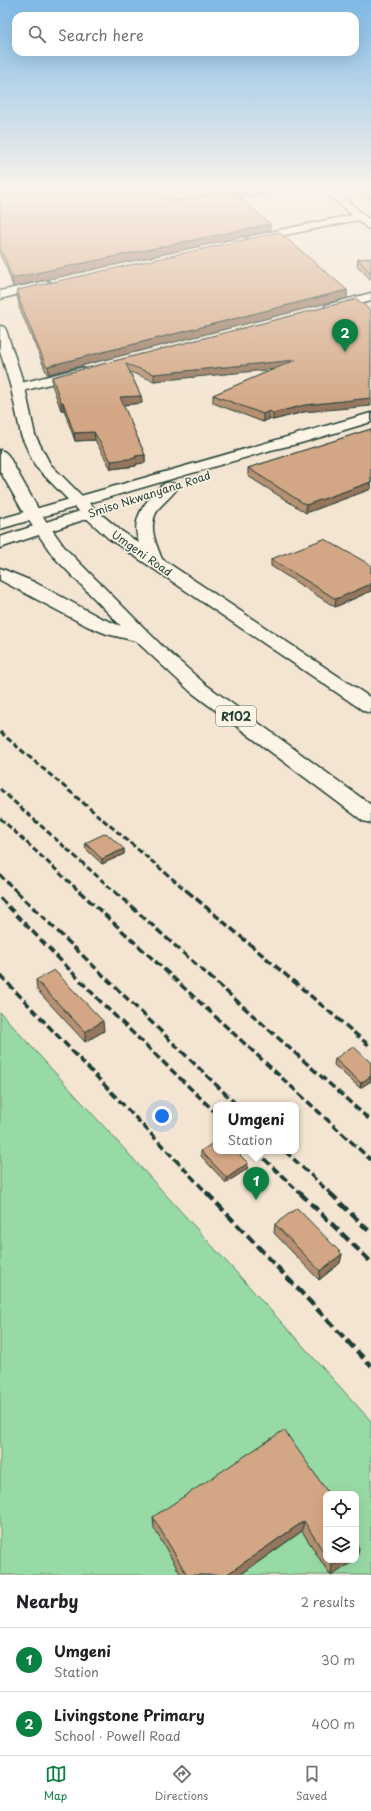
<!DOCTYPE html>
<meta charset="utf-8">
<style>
:root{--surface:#fff;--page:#f6f6f6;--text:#202124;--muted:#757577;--line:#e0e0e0;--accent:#0b8043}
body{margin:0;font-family:"Playpen Sans",sans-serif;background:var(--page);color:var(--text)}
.controls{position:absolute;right:12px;bottom:12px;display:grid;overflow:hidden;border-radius:8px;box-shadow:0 4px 16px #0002}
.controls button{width:36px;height:36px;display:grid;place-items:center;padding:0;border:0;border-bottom:1px solid var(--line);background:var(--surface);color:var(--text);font:20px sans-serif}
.you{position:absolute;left:162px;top:1116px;width:14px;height:14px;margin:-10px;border:3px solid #fff;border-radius:50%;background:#1a73e8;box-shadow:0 0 0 6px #1a73e833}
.badge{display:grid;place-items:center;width:26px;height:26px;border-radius:50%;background:var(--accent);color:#fff;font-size:13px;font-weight:700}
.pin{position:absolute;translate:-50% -33px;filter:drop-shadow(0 1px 2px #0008)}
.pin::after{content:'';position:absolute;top:21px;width:14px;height:12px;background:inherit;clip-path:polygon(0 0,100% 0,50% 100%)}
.popup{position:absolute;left:213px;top:1102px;width:86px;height:52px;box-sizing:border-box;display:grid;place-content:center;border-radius:8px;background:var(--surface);filter:drop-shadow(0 1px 3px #0005);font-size:13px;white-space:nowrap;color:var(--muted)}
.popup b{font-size:15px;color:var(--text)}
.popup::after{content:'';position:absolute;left:50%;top:100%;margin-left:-8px;border:8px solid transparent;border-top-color:var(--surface)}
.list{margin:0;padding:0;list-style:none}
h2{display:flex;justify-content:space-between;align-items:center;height:52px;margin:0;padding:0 16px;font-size:17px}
h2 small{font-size:13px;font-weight:400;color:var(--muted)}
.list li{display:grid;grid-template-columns:26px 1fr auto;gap:12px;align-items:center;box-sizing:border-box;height:64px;padding:0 16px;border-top:1px solid var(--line)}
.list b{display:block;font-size:15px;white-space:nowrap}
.list p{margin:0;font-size:13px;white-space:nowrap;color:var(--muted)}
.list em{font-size:13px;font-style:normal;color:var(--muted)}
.icon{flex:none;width:22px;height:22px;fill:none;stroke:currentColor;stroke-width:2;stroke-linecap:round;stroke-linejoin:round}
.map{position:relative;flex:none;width:371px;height:1575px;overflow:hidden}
.search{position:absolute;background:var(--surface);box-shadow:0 4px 16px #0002;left:12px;right:12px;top:12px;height:44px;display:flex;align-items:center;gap:10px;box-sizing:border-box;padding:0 14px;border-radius:12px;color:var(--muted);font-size:15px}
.sheet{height:180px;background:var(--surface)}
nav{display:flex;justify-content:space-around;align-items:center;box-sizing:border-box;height:56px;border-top:1px solid var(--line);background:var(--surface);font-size:11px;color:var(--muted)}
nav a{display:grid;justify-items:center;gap:2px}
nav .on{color:var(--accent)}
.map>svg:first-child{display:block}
</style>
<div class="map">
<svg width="371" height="1575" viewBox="0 0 371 1575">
<rect width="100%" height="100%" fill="#f4e5d2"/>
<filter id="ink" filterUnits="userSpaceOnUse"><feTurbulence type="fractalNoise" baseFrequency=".025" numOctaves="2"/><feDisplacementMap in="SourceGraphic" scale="8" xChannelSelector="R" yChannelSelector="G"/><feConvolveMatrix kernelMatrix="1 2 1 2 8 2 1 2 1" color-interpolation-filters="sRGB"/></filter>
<g filter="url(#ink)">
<path fill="#98daa5" stroke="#5c8c6c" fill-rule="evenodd" d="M 0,1012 L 371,1421 L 371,1575 L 0,1575 ZM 326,1494 L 356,1494 L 356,1560 L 326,1560 Z"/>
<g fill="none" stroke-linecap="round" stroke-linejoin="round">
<defs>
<g id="street">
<polygon points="322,189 333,189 371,221 371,229 367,228 358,220 251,242 246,239 251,236 352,215"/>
<polygon points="46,281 50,282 52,284 50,286 0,299 0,291"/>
<polygon points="371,293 371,301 330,312 326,311 324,308 326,305"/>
<polygon points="81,368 86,369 88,372 86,375 18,392 13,391 11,388 13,385"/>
</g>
<g id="secondary">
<polygon points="371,413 371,422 301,443 271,450 0,529 0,519"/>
<polygon points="86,509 92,511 94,514 92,517 0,548 0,537"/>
</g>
<g id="primary">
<path d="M 0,326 L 4,327 L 6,330 L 25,388 L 35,435 L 50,464 L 95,509 L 120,530 L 139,543 C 137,536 135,529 137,522 C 139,509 153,492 164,484 C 168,482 171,483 176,484 L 178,487 C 173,495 165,501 159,508 C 147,524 155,542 162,559 L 371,698 L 371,713 L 364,711 L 108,538 L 83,515 L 35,466 L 21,435 L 11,388 L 0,351 Z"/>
<polygon points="0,450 5,452 8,455 41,514 65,548 162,646 205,684 371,805 371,823 363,821 191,692 136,641 107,634 87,626 0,580 0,568 34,582 101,618 121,626 53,556 25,515 0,471"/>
</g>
</defs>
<use href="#street" stroke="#1f3d34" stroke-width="3"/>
<use href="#secondary" stroke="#1f3d34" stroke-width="3"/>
<use href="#primary" stroke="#1f3d34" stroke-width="3"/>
<use href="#street" fill="#fcf5e5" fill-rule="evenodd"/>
<use href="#secondary" fill="#fcf5e5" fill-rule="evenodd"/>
<use href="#primary" fill="#fcf5e5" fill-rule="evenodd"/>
<g stroke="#1f3d34" stroke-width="3" stroke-dasharray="6 3" stroke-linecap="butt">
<polyline points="0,732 188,892"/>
<polyline points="0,789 115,892"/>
<polyline points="0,818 80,892"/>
<polyline points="0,875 17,892"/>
</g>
<g stroke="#1f3d34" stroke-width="3.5" stroke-dasharray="8 3.5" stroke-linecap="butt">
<polyline points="16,891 237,1105"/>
<polyline points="79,891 371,1160"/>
<polyline points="114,891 371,1121"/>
<polyline points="187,891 371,1047"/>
<polyline points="0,898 104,1005 216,1113"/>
<polyline points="0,975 208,1194"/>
<polyline points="256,1151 301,1194"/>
<polyline points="285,1151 331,1194"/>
</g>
<g stroke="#1f3d34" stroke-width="4.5" stroke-dasharray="10 4.5" stroke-linecap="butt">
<polyline points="207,1193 371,1366"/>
<polyline points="300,1193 371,1262"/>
<polyline points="330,1193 371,1233"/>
</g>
</g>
<g fill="#b59072" stroke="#1f3d34">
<polygon points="0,189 174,201 220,192 218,189 290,189 241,199 270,224 270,231 13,287 7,269 0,255"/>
<polygon points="350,189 371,189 371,199 362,197"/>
<polygon points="371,258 371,280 357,266 358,259"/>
<polygon points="17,290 347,290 347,298 49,374 47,374 19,307 19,302 17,297"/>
<polygon points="357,299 304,412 273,420 269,419 263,422 213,403 213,395 274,369 154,381 130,372 141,396 142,403 123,405 145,455 145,463 136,464 136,466 111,469 95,440 75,441 64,410 61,410 52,385 52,377"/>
<polygon points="371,429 371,489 306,513 248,476 248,468"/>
<polygon points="271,559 371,565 371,591 335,607 271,566"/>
<polygon points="85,843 124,849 124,854 102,864 86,849"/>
<polygon points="36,980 104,1031 85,1042 37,990"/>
<polygon points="335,1059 371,1063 371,1081 360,1088 334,1065"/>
<polygon points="201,1151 248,1163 247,1169 226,1183 201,1156"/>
<polygon points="275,1224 342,1254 340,1263 319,1280 274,1233"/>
<polygon points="326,1494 326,1560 355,1560 333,1575 330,1575 302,1531 240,1575 181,1575 154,1528 153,1517"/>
</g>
<g fill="#94755d" stroke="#1f3d34">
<polygon points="254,189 290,189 234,200 234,193"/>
<polygon points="270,224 270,231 13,287 12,278"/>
<polygon points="347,290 347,298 49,374 48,366"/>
<polygon points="296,360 296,367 154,381 154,374"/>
<polygon points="141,396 142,403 120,405 120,397"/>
<polygon points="371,398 371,406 304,412 273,420 273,413 305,405"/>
<polygon points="61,402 63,402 64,410 61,410"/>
<polygon points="269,411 269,419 263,422 263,414"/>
<polygon points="94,432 95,440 75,441 74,433"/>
<polygon points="145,455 145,463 136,464 136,466 111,469 111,461 135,456"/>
<polygon points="371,482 371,489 306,513 306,505"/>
<polygon points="371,584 371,591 335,607 336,599"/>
<polygon points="124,849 124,854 102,864 102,859"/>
<polygon points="103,1021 104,1031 85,1042 85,1032"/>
<polygon points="371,1076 371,1081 360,1088 361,1083"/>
<polygon points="248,1163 247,1169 226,1183 227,1178"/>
<polygon points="342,1254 340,1263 319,1280 320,1271"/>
<polygon points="304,1521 302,1531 240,1575 226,1575"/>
<polygon points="359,1548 357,1558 356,1559 356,1550"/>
<polygon points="341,1560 355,1560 333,1575 331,1575 332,1566"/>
</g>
<g fill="#d3a785" stroke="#1f3d34">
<polygon points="0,189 146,189 174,201 226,191 224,189 254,189 234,193 270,224 12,278 6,261 0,248"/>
<polygon points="357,189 371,189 371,194 362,192"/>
<polygon points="279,232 347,290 48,366 46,366 19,300 20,299 17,290"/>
<polygon points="371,258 371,273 358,259"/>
<polygon points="357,299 371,311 371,398 305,405 273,413 269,411 263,414 213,395 296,360 154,374 126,364 141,396 120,397 145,455 135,456 136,458 111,461 94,432 74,433 63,402 61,402 52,377"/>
<polygon points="371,429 371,482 306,505 248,468"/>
<polygon points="324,539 371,565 371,584 336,599 271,559"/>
<polygon points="106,833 124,849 102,859 85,843"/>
<polygon points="54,970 103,1021 85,1032 36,980"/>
<polygon points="353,1046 371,1063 371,1076 361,1083 335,1059"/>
<polygon points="216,1141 216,1151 236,1151 248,1163 227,1178 201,1151"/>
<polygon points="297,1208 342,1254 320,1271 275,1224"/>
<polygon points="284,1430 329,1494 326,1494 326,1556 304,1521 226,1575 187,1575 153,1517"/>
<polygon points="356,1543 359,1548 356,1550"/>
<polygon points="329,1560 341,1560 332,1566"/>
</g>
</g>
<linearGradient id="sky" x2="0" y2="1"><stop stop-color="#7fbae6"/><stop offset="0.46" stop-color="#faf3eb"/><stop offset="1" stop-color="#faf3eb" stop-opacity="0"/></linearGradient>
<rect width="371" height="410" fill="url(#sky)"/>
<g text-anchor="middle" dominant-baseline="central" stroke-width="3" stroke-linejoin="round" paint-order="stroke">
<g font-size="11" fill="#1f3d34" stroke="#fcf5e5">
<text transform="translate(149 494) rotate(-18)">Smiso Nkwanyana Road</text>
<text transform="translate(142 553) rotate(35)">Umgeni Road</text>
</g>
<rect fill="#fcf5e5" stroke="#617469" stroke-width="1" x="216" y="706" width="40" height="20" rx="3"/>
<g font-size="12" font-weight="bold" fill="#1f3d34">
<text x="236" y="716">R102</text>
</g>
</g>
</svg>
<div class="controls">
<button><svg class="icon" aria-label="locate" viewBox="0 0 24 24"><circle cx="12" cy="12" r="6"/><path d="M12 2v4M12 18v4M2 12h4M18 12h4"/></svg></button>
<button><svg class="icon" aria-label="layers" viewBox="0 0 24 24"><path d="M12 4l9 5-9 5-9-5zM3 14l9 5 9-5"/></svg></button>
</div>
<div class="you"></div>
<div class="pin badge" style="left:256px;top:1200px">1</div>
<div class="popup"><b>Umgeni</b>Station</div>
<div class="pin badge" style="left:345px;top:352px">2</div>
<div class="search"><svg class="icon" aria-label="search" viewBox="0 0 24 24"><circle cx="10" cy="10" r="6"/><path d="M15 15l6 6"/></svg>Search here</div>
</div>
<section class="sheet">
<h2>Nearby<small>2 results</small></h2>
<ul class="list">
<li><span class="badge">1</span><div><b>Umgeni</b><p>Station</p></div><em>30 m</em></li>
<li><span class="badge">2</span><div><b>Livingstone Primary</b><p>School · Powell Road</p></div><em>400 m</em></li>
</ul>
</section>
<nav>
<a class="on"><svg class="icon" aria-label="map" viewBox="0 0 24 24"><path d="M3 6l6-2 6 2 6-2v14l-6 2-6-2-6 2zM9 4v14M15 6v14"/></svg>Map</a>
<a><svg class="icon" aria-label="directions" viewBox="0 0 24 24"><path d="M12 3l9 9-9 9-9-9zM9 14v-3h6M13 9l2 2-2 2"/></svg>Directions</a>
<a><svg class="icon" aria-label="saved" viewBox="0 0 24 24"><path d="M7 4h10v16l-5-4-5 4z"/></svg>Saved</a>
</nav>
